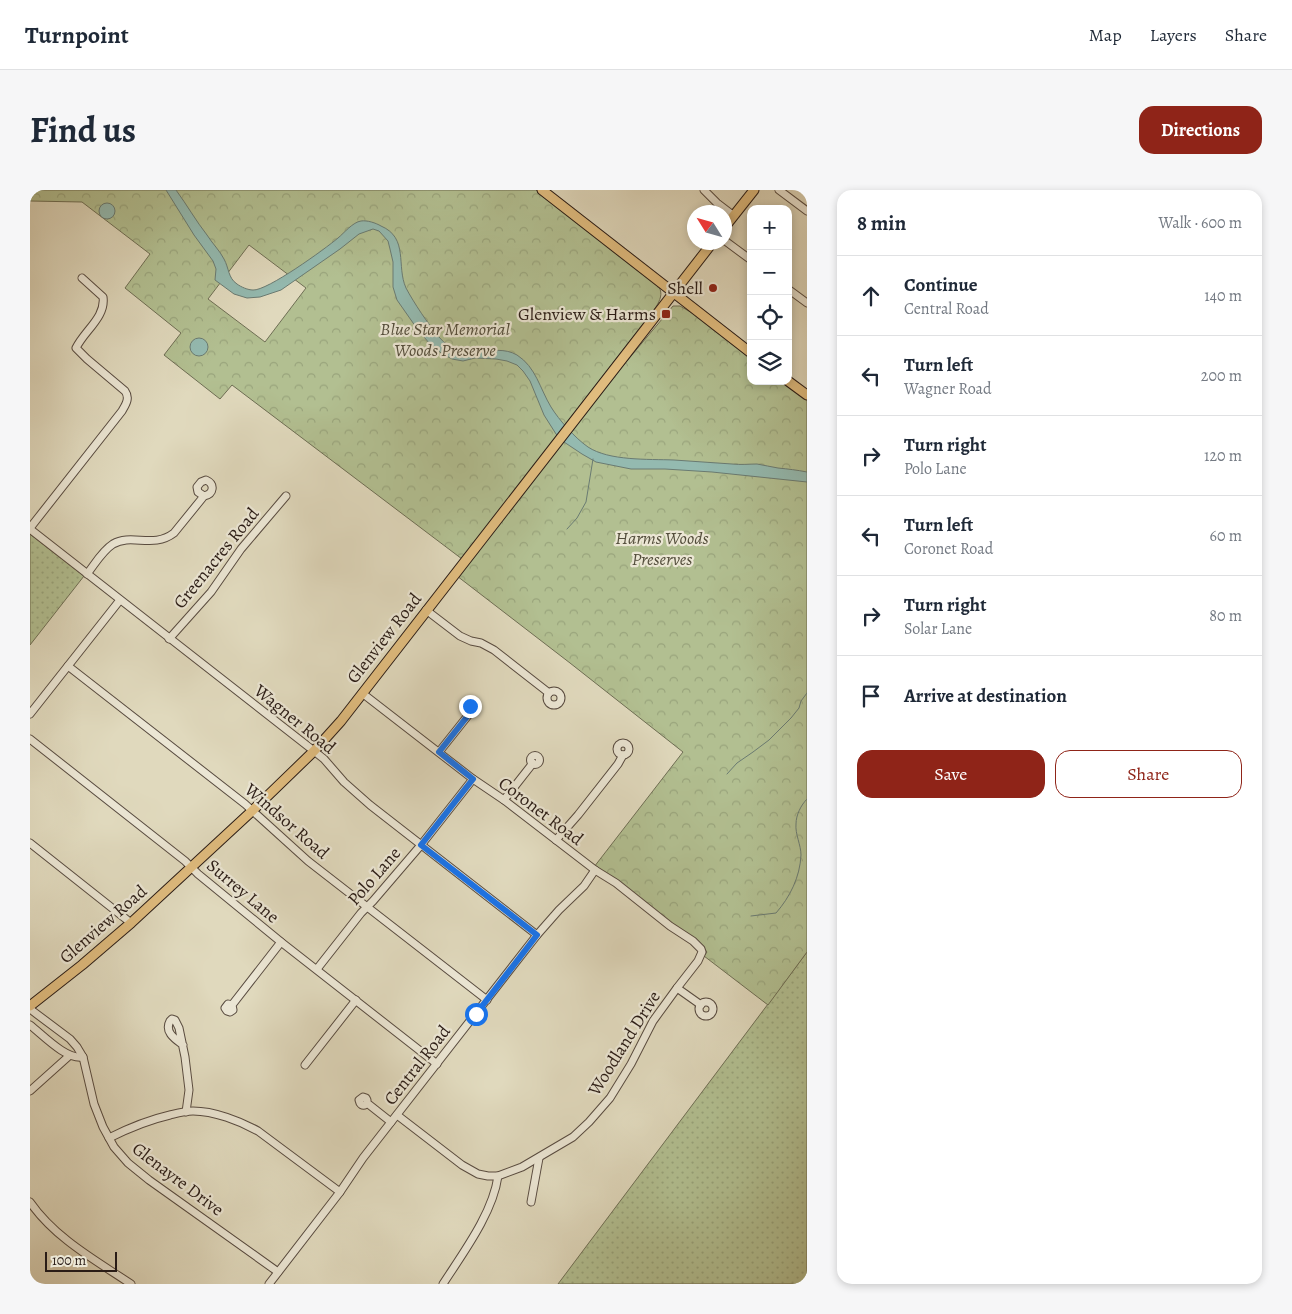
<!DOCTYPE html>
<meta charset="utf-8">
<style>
:root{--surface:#fff;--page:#f6f6f7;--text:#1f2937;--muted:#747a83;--line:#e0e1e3;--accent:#8f2418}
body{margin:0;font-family:Alegreya,serif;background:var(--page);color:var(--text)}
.controls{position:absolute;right:15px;top:15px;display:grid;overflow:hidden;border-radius:10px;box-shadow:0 2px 8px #0003}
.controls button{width:45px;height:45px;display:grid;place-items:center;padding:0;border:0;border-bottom:1px solid var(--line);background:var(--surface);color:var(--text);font:25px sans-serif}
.compass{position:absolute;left:657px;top:15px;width:45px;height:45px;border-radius:50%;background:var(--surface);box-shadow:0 2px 8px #0003;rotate:307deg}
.scale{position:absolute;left:15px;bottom:12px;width:72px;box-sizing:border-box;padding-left:5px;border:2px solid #2a1c16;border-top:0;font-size:14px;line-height:18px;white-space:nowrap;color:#2a1c16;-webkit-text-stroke:4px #ebe6d4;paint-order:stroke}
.stop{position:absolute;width:15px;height:15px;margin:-11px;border:4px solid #1a73e8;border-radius:50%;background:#fff}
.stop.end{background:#1a73e8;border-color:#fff;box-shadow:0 1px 5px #0008}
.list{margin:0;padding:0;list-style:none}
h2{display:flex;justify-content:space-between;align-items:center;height:65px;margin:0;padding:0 20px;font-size:21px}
h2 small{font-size:16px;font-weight:400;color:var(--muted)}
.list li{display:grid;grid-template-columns:32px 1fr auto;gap:15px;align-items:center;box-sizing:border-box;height:80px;padding:0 20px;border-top:1px solid var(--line)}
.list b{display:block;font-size:19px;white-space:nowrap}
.list p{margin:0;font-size:16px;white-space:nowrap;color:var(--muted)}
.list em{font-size:16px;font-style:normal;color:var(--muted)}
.actions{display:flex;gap:10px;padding:15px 20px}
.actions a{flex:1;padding:11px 0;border:1px solid var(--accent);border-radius:15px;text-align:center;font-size:18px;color:var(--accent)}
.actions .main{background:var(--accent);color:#fff}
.icon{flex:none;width:28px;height:28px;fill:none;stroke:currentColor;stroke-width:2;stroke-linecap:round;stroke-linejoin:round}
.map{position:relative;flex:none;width:777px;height:1094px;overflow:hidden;border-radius:15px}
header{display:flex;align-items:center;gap:30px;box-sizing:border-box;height:70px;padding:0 25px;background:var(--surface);border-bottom:1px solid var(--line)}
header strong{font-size:24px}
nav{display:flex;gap:28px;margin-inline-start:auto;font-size:18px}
.intro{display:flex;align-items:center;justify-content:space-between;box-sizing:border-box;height:120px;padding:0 30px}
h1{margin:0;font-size:35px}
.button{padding:12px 22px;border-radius:15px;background:var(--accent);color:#fff;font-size:18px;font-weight:700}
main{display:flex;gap:30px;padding:0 30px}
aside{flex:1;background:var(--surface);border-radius:15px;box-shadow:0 2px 8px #0003}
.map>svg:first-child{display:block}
</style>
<header>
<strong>Turnpoint</strong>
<nav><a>Map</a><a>Layers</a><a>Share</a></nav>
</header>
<div class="intro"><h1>Find us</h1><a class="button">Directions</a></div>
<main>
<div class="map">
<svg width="777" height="1094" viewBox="0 0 777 1094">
<defs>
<pattern id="grass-dots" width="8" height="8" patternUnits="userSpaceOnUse" patternTransform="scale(1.25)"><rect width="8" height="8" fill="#b2bf91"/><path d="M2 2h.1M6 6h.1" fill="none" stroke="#99a47c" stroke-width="1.8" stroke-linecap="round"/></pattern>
<pattern id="park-crowns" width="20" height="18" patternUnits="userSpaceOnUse" patternTransform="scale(1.25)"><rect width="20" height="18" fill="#b2bf91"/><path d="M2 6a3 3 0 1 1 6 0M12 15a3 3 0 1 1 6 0" fill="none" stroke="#99a47c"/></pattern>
</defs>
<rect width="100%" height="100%" fill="#e0d9bd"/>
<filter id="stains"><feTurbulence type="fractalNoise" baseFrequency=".004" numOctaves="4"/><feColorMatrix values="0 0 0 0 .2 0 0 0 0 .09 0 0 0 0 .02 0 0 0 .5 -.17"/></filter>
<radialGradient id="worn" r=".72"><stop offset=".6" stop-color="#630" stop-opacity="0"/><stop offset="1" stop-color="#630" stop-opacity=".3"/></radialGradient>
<g fill="url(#grass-dots)" stroke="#6e6e54">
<polygon points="0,344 54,386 0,455"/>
<polygon points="777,762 777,1094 528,1094"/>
</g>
<g fill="url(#park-crowns)" stroke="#6e6e54" fill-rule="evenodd">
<path d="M 0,0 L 506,0 L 629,97 C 633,104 630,110 626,117 L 432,369 L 202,195 L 190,209 L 134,165 L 151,143 L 95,98 L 120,64 L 52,12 L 0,11 ZM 219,55 L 276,98 L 235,152 L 178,109 Z"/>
<polygon points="643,116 650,116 664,124 721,168 721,191 752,191 777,210 777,762 738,815 674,766 677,762 671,755 564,677 653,562 540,473 427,386 565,209"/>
</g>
<g fill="#94bab0" stroke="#6a7b72">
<path d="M 136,0 L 146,0 C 157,15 166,31 177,45 C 182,53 190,61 194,69 C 199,78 198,88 207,94 C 211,97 218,100 223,100 C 237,101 295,59 308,48 C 314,43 323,32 331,31 C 337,30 346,33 351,36 C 379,48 366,76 376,98 C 384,113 398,134 409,147 C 433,176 463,151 487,165 C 506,177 510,199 521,217 C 529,230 545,248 558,257 C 579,271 618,269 644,270 C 663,271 683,273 702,274 C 711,275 719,274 727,274 C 734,275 741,277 748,278 C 758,279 767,280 777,282 L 777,292 L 682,282 L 635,279 L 601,279 L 566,272 L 552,264 L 534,252 L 526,244 L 514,225 L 500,191 L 493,181 L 487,175 L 477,171 L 466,169 L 445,168 L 433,171 L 422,169 L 411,163 L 400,154 L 388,140 L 367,110 L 363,97 L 363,72 L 360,59 L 358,51 L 349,41 L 343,39 L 329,44 L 310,59 L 251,100 L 230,107 L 217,108 L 204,104 L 185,90 L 186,79 L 183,71 L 164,45 Z"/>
<circle cx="77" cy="21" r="8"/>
<circle cx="169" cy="157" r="9"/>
</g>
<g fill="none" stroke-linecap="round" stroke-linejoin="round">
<g stroke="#6a7b72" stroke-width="1">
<polyline points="537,339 547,328 556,312 563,269"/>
<polyline points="697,584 707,573 723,562 739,550 761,528 769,518 771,511 777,503"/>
<path d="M 721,726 L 746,723 C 760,707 770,687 771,665 C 771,655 765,644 766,634 C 766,625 771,615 777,609"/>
</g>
<defs>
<g id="minor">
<polyline points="674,0 687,13 704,26"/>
<polyline points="749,0 777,21"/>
<polyline points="694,50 721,70"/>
<polyline points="758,99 777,113"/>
<path d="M 0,338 L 92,221 C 96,214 100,208 95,201 L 57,169 L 46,158 C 54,141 76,127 73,107 L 52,88"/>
<polyline points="0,339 284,561 294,569 314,592 340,615 507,745"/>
<path d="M 57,384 C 65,374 72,361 83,354 C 102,343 123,359 144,343 L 174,306 C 184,304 185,294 176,290 L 171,292 L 167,297 L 168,302 L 174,306"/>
<polyline points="396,420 430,446 441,451 451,453 464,460 519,503"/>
<polyline points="139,449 181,402 211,359 256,306"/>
<polyline points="38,476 215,614 278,671 457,810"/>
<circle cx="524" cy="508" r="7"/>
<polyline points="332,503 443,589 474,610 565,680 586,693 640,736 663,751 671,759 672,762 668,771 647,798 623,831 601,874 580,908 559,932 543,947 492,977 468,986 458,986 448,984 432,975 367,925"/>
<polyline points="0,524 90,410"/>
<polyline points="0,549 155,671 168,684 251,752 407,874"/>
<circle cx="593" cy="559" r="6"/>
<polyline points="409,562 440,523 445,522 446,519 444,516 441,516 439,517 438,521 440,523"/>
<circle cx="505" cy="570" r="4.5"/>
<polyline points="474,610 503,573"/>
<polyline points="526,650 548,625 588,574 593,565"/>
<polyline points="0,653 101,733"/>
<polyline points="287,779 331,723 343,711 391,655 443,589"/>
<polyline points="647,798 671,815"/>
<circle cx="676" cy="819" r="7"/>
<polyline points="202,815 203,820 200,822 197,821 195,818 198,814 202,815 251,752"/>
<polyline points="0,819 40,849 47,857 53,867 64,914 73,937 84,957 98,973 119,990 248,1082"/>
<path d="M 0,835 C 13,845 36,870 53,867"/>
<path d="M 153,855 C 145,849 134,842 140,831 L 142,829 L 145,830 L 149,838 L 155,867 L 159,900 L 156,922"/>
<polyline points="275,875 326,810"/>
<polyline points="0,901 39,866"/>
<path d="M 337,913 C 335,916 332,916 330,913 L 329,910 L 333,907 L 336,908 L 337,910 L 337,913 L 361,932"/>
<path d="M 79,948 C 99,938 118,930 140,925 C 148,923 155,921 163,921 C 184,921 210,931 228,941 L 310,1002"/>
<path d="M 0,1012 C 25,1048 65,1070 101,1094"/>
<polyline points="501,1012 509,968"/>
<polyline points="239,1094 310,1002 333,968 507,745 529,720 554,696 565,680"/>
<path d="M 413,1094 C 433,1063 463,1023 468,986"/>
</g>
<g id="major">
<polyline points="512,0 721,163"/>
<polyline points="694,38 724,0"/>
<polyline points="758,191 777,205"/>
<polyline points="0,816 52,775 101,733 222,621 284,561 311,531 683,52"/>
</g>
</defs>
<use href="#minor" stroke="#584b40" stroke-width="9"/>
<use href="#major" stroke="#2a1c16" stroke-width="11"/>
<use href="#minor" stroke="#ebe6d4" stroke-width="7"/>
<use href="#major" stroke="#e0bc7e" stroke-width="9"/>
</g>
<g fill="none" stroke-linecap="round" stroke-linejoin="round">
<polyline stroke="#1a73e8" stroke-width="6" points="440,516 438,520 440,523 409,562 443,589 391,655 507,745 446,824"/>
</g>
<g fill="#8f2418" stroke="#ebe6d4" stroke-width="2">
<circle cx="683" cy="98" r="5"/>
<rect x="631" y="119" width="10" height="10" rx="2.5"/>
</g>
<g text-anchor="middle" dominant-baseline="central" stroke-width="4.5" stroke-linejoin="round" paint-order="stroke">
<g font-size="18" fill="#2a1c16" stroke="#ebe6d4" text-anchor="end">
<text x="673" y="98">Shell</text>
<text x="626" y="124">Glenview &amp; Harms</text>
</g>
<g font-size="18" font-style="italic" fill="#534d3b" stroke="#ebe6d4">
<text x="415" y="139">Blue Star Memorial<tspan x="415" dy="21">Woods Preserve</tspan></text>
<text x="632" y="348">Harms Woods<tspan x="632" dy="21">Preserves</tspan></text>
</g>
<g font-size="18" fill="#2a1c16" stroke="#ebe6d4">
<text transform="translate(186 368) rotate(-51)">Greenacres Road</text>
<text transform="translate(354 448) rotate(-52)">Glenview Road</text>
<text transform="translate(265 529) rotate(39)">Wagner Road</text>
<text transform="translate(511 621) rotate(37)">Coronet Road</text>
<text transform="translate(257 631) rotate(41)">Windsor Road</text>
<text transform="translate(344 686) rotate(-49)">Polo Lane</text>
<text transform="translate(213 701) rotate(40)">Surrey Lane</text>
<text transform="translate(73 734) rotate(-41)">Glenview Road</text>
<text transform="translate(594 853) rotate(-58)">Woodland Drive</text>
<text transform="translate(387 875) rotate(-52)">Central Road</text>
<text transform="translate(148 989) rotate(37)">Glenayre Drive</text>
</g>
</g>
<rect width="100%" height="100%" filter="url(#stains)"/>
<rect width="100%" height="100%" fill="url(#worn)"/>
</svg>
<div class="controls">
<button>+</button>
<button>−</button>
<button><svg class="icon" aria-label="locate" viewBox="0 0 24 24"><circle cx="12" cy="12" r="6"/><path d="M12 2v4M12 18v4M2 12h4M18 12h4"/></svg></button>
<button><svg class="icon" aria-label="layers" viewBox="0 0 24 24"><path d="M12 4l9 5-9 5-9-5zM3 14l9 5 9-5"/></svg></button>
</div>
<svg class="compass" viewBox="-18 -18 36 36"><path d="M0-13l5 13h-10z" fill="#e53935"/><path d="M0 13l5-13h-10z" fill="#747a83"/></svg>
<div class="scale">100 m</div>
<div class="stop" style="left:446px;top:824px"></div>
<div class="stop end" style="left:440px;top:516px"></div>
</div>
<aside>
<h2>8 min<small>Walk · 600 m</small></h2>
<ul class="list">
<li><svg class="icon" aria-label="ahead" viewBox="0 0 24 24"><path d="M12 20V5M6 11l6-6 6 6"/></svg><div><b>Continue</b><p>Central Road</p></div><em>140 m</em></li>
<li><svg class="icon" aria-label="left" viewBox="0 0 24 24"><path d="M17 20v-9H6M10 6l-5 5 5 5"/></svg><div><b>Turn left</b><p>Wagner Road</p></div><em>200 m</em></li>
<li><svg class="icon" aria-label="right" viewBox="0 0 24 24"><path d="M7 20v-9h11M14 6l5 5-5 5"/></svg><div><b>Turn right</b><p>Polo Lane</p></div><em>120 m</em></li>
<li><svg class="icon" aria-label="left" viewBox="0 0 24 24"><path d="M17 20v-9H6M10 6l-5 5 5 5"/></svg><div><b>Turn left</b><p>Coronet Road</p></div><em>60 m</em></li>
<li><svg class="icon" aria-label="right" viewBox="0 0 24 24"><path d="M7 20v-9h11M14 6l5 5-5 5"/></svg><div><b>Turn right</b><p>Solar Lane</p></div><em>80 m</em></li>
<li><svg class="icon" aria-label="arrive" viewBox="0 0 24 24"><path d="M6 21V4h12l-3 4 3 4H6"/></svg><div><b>Arrive at destination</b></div></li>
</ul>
<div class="actions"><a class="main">Save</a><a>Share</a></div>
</aside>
</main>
